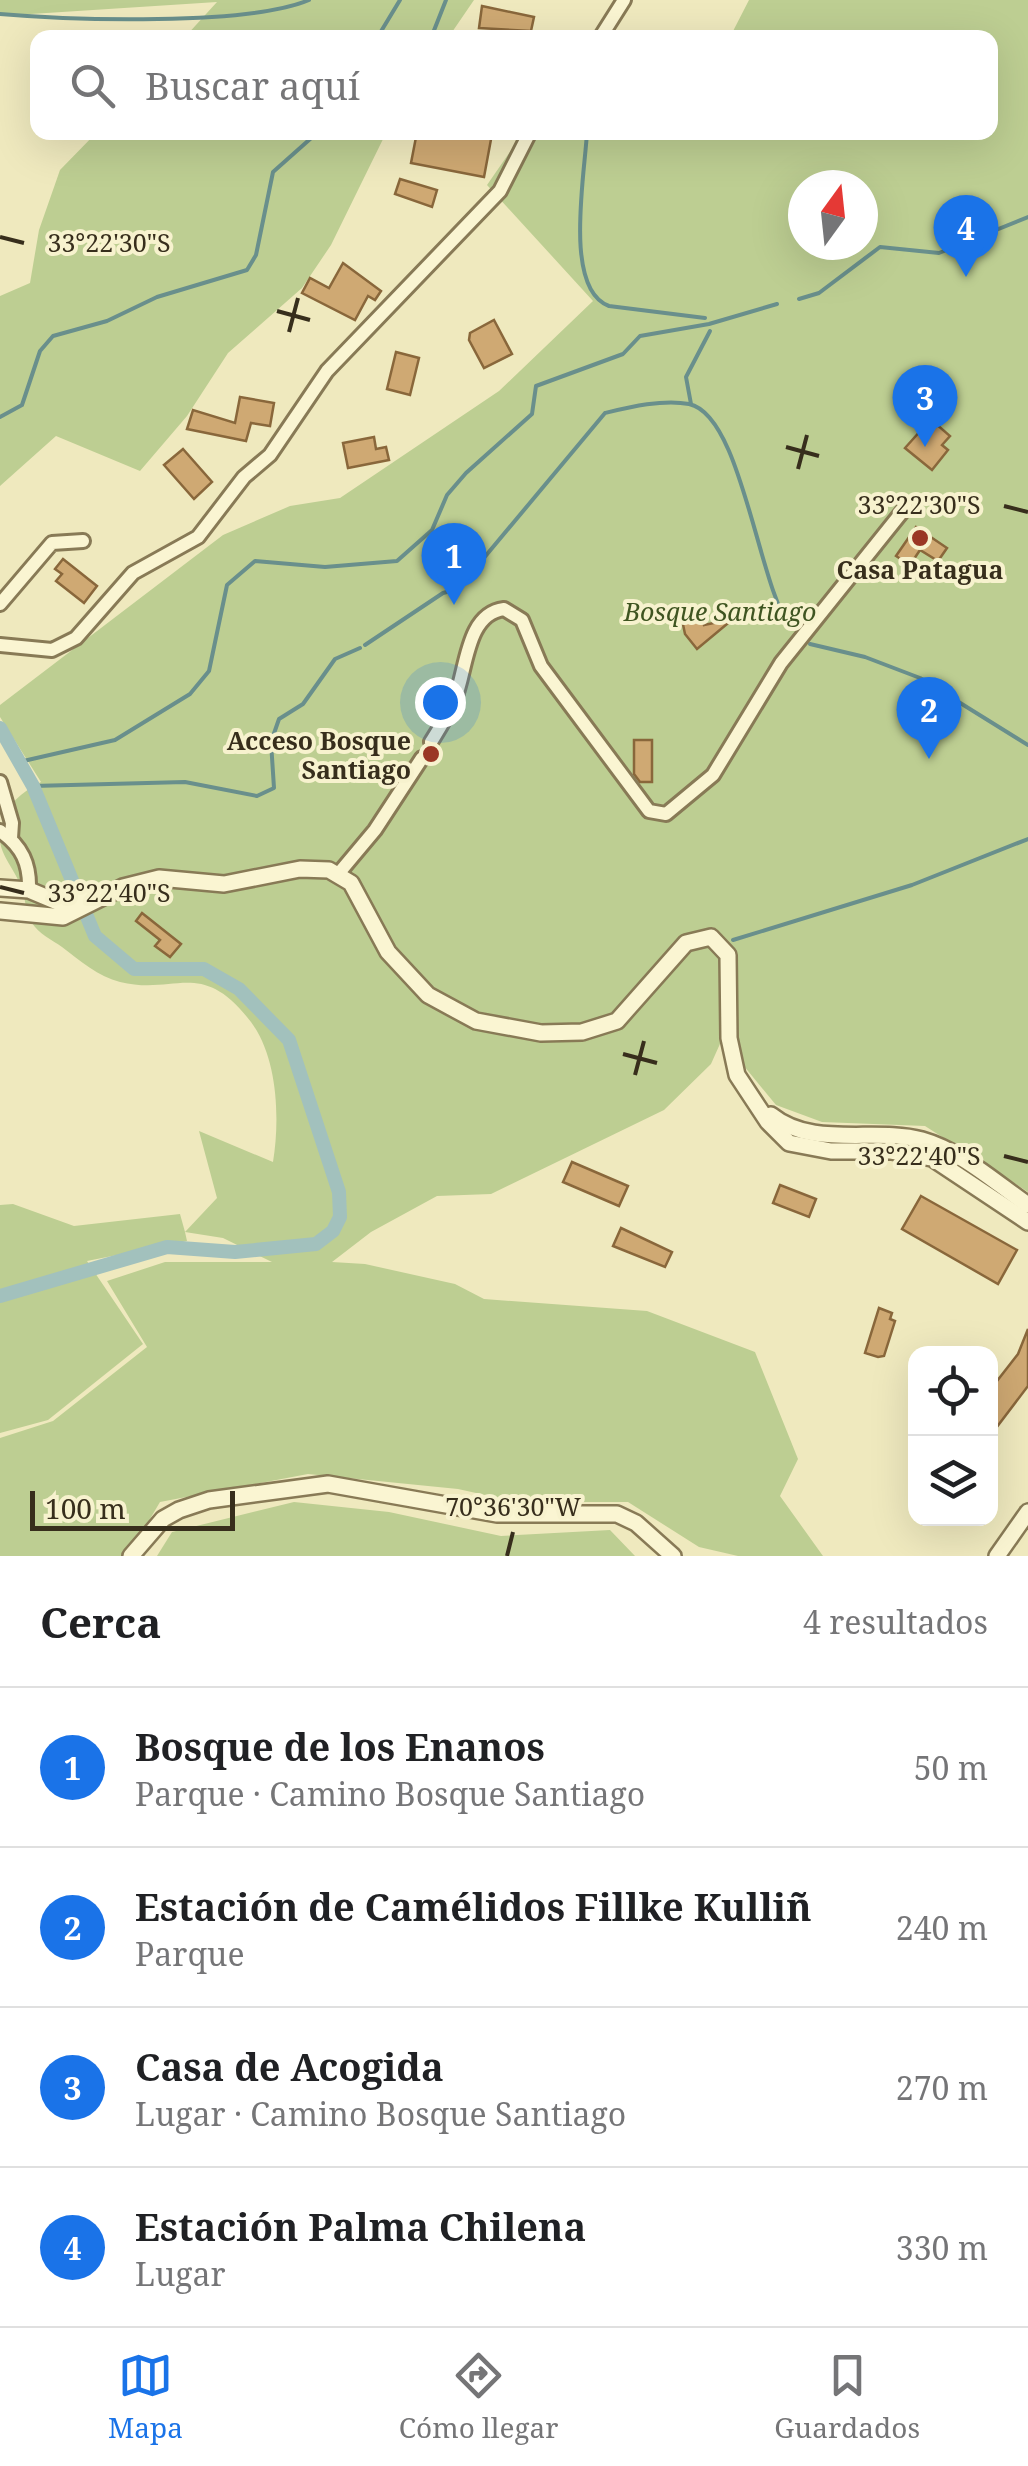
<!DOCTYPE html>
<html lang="es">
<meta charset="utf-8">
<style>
:root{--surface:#fff;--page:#f6f6f6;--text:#202124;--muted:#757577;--line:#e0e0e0;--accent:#1a73e8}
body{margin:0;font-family:"Noto Serif",serif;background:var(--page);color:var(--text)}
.controls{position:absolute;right:30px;bottom:30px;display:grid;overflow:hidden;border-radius:20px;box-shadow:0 10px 40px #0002}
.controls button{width:90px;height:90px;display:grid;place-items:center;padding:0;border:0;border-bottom:2px solid var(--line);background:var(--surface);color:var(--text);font:50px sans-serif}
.compass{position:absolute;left:788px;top:170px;width:90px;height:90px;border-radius:50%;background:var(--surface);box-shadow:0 10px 40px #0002;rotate:15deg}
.scale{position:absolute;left:30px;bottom:25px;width:205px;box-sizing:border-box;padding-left:10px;border:5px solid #372e1c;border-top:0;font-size:28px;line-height:35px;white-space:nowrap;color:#372e1c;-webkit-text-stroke:8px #f7f2ce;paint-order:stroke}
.you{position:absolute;left:440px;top:702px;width:35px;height:35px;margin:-25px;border:8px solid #fff;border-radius:50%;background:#1a73e8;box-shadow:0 0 0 15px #1a73e833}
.badge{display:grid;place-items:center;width:65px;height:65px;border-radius:50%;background:var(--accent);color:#fff;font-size:32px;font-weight:700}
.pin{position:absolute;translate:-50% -82px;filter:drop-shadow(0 2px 5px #0008)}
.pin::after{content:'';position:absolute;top:52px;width:35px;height:30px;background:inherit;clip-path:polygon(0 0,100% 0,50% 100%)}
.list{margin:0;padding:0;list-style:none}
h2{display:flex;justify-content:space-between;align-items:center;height:130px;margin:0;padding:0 40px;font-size:42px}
h2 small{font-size:32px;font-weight:400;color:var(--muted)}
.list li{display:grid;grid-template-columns:65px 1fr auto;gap:30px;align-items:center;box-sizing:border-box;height:160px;padding:0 40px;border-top:2px solid var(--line)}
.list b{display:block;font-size:38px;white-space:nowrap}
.list p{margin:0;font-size:32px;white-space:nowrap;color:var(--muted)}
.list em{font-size:32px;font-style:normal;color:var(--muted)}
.icon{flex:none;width:55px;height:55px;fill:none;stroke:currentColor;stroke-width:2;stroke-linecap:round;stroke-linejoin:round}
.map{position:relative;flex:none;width:1028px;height:1556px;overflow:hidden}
.search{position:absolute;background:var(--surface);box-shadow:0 10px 40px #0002;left:30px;right:30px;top:30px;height:110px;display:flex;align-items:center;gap:25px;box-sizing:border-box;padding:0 35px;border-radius:20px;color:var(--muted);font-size:38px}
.sheet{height:770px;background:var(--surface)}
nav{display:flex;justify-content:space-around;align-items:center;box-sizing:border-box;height:140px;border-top:2px solid var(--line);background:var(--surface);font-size:28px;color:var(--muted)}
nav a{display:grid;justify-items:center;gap:5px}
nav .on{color:var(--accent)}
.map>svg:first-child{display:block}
</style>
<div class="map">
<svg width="1028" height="1556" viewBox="0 0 1028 1556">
<rect width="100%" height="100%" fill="#efe9be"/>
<g fill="#bdce92" fill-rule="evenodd">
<polygon points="0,0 474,0 448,38 185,37 217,2 0,16"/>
<path d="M 749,0 L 1028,0 L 1028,1192 L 925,1126 L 822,1122 L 776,1105 L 739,1060 L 736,1008 L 711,1064 L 664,1110 L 491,1194 L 437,1196 L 371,1232 L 332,1262 L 365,1264 L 455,1284 L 484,1299 L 647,1311 L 755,1352 L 798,1459 L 780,1496 L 823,1556 L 738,1556 L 699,1547 L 628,1502 L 517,1502 L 458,1489 L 308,1474 L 160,1502 L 128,1556 L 0,1556 L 0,1438 L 53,1421 L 147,1347 L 107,1281 L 165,1262 L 272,1262 L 223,1238 L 185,1232 L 187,1241 L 87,1261 L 143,1344 L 48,1420 L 0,1433 L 0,1205 L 13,1204 L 74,1226 L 180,1214 L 185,1232 L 217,1198 L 199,1131 L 273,1162 C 280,1120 278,1058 251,1022 C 201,957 176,996 120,982 C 99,977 79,960 62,947 C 52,940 38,933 32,923 C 25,913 26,898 21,887 C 16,871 0,855 0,839 C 0,810 18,794 41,782 L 0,717 L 0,705 L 223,535 L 290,506 L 340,498 L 499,391 L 593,301 L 487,185 L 523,133 L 990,132 L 990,38 L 730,37 ZM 803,185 L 863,185 L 863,245 L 803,245 Z"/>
<polygon points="97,132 386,133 331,245 302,288 228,353 187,416 140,471 56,436 0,486 0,296 30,283 39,230 60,170"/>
<polygon points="294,1502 389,1512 501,1536 610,1530 635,1556 157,1556 172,1532"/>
</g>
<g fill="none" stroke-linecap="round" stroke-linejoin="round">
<g stroke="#698f8c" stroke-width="4">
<path d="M 0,14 C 70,20 248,26 309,0"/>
<polyline points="377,38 400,0"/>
<polyline points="431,38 446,0"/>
<path d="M 587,132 C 585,174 563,289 609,306 L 705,318"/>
<polyline points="799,299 819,293 880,247 939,253 1028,217"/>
<polyline points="691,404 686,377 710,331"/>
<polyline points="0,417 22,405 40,351 53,336 107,321 157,297 247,270 256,255 273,172 318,132"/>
<polyline points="810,644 865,657 920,678 1028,745"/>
<path d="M 365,645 L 443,593 L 458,589 L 605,413 C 630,407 663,399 689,404 C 742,415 758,585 791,629"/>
<polyline points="19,762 115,740 190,694 209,671 227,585 255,561 325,567 397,561 432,530 447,495 466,473 532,414 536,386 623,354 640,336 709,324 777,304"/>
<polyline points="33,786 185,782 257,796 274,788 271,742 279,719 303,704 335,659 360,648"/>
<polyline points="733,940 912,885 1028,839"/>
</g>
<polyline stroke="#a2c1bd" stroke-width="14" points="0,728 33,786 95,936 134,969 204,969 239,989 289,1040 339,1192 340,1217 333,1231 316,1244 235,1252 167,1247 0,1296"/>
</g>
<g fill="#cfa973" stroke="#89673b" stroke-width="2.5">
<polygon points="482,6 534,17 531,31 479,28"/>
<polygon points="417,132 492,134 484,177 411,163"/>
<polygon points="400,179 437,190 432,207 395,194"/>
<polygon points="343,263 381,291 375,300 368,296 355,320 302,293 310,278 329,288"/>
<polygon points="494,320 512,354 484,368 469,340 470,333"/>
<polygon points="396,352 419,358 410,395 387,389"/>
<polygon points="240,397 274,403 270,426 251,423 246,441 187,429 193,410 235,423"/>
<polygon points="935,423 950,436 942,445 948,450 932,470 905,448 923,428 928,432"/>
<polygon points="374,437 376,449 386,447 389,460 348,468 343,443"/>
<polygon points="183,449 212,482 194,499 164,465"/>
<polygon points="916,527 947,548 938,561 920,550 910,565 896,556"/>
<polygon points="63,559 97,586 84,603 56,581 62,574 55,569"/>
<polygon points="700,606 704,625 733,619 697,649 685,634 680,610"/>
<polygon points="634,740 652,740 652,782 640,782 634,774"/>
<polygon points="142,913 181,944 170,957 155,946 160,940 136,921"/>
<polygon points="572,1162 628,1186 619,1206 563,1182"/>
<polygon points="780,1185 816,1199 809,1217 773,1203"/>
<polygon points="921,1196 1017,1250 998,1284 902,1229"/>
<polygon points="621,1228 672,1252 665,1267 613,1246"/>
<polygon points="879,1308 892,1313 890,1319 895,1321 884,1356 878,1357 865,1353"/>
<polygon points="1028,1329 1028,1386 990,1436 990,1390 1018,1354"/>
</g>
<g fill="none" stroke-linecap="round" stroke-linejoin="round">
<defs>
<g id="minor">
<polyline points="600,38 624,0"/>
<polyline points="0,604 52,543 83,541"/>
<polyline points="0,645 52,650 76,638 133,573 198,537 244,477 270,455 327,371 500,191 530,132"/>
<path d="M 431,742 C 439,729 448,715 454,701 C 467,672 465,614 504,609 L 522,620 L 541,666 L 649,811 L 666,814 L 713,775 L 781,663 L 906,507"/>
<polyline points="0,782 12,823 11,838"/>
<path d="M 0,831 C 22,846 30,864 29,890"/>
<polyline points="339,873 375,830 422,758"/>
</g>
<g id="tertiary">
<polyline points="0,888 29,890 60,903 97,896"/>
<polyline points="0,911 63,917 123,887 159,878 224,884 300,869 329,870 351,883 388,952 428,995 476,1021 541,1033 582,1032 617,1021 686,943 711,937 728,955 729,1038 737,1075 768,1122 789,1143 831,1151 891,1151 932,1158 1028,1222"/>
<path d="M 771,1115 C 813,1149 874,1127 922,1140 C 961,1151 996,1183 1028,1205"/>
<polyline points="131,1556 163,1519 179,1510 209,1500 328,1484 497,1514 617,1514 636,1523 673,1556"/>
<polyline points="997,1556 1028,1512"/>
</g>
</defs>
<use href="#minor" stroke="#887a56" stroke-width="18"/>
<use href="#tertiary" stroke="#887a56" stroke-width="20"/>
<use href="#minor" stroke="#faf5d2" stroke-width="12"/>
<use href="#tertiary" stroke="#faf5d2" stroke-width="15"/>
</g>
<path fill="none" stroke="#372e1c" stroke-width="4" d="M 0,237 L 24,243M 277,311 L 310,320M 289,332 L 298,298M 786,447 L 819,456M 798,469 L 807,435M 1004,506 L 1028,512M 0,887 L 24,893M 623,1054 L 657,1063M 635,1075 L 644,1041M 1004,1156 L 1028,1162M 507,1556 L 513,1532"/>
<g fill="#9a3724" stroke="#f7f2ce" stroke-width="4">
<circle cx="920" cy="538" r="10"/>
<circle cx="431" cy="754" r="10"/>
</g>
<g text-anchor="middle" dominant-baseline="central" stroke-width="8" stroke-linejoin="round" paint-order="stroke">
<g font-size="25" font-weight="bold" fill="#372e1c" stroke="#f7f2ce">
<text x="920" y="569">Casa Patagua</text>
<text x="411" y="740" text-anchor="end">Acceso Bosque<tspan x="411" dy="29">Santiago</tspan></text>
</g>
<g font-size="25" font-style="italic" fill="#3f5521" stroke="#f7f2ce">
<text x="720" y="611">Bosque Santiago</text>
</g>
</g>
<g font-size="25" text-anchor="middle" fill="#372e1c" stroke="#f7f2ce" stroke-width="8" stroke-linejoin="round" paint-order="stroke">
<text x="109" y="252">33°22'30"S</text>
<text x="919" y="514">33°22'30"S</text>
<text x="109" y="902">33°22'40"S</text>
<text x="919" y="1165">33°22'40"S</text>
<text x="513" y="1516">70°36'30"W</text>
</g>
</svg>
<div class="controls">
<button><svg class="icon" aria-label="locate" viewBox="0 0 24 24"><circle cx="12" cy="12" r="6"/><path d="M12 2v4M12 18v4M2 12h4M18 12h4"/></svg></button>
<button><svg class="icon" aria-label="layers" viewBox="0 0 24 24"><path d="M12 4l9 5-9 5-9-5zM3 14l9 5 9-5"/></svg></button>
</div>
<svg class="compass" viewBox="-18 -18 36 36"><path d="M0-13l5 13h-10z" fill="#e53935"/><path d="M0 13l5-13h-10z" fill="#757577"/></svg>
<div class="scale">100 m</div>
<div class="you"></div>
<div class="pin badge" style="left:454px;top:605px">1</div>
<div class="pin badge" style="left:929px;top:759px">2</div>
<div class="pin badge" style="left:925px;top:447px">3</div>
<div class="pin badge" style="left:966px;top:277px">4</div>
<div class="search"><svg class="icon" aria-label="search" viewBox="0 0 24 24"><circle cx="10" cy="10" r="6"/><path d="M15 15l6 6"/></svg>Buscar aquí</div>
</div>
<section class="sheet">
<h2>Cerca<small>4 resultados</small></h2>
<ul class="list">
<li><span class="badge">1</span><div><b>Bosque de los Enanos</b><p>Parque · Camino Bosque Santiago</p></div><em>50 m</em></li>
<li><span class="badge">2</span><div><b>Estación de Camélidos Fillke Kulliñ</b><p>Parque</p></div><em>240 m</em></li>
<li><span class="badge">3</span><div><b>Casa de Acogida</b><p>Lugar · Camino Bosque Santiago</p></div><em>270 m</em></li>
<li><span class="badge">4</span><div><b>Estación Palma Chilena</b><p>Lugar</p></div><em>330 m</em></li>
</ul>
</section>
<nav>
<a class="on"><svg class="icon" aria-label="map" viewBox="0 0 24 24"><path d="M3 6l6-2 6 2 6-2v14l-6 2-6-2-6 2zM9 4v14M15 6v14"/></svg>Mapa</a>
<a><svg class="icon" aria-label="directions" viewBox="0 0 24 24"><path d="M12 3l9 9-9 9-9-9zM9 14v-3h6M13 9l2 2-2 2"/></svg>Cómo llegar</a>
<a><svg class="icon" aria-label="saved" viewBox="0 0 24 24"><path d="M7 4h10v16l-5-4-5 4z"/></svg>Guardados</a>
</nav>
